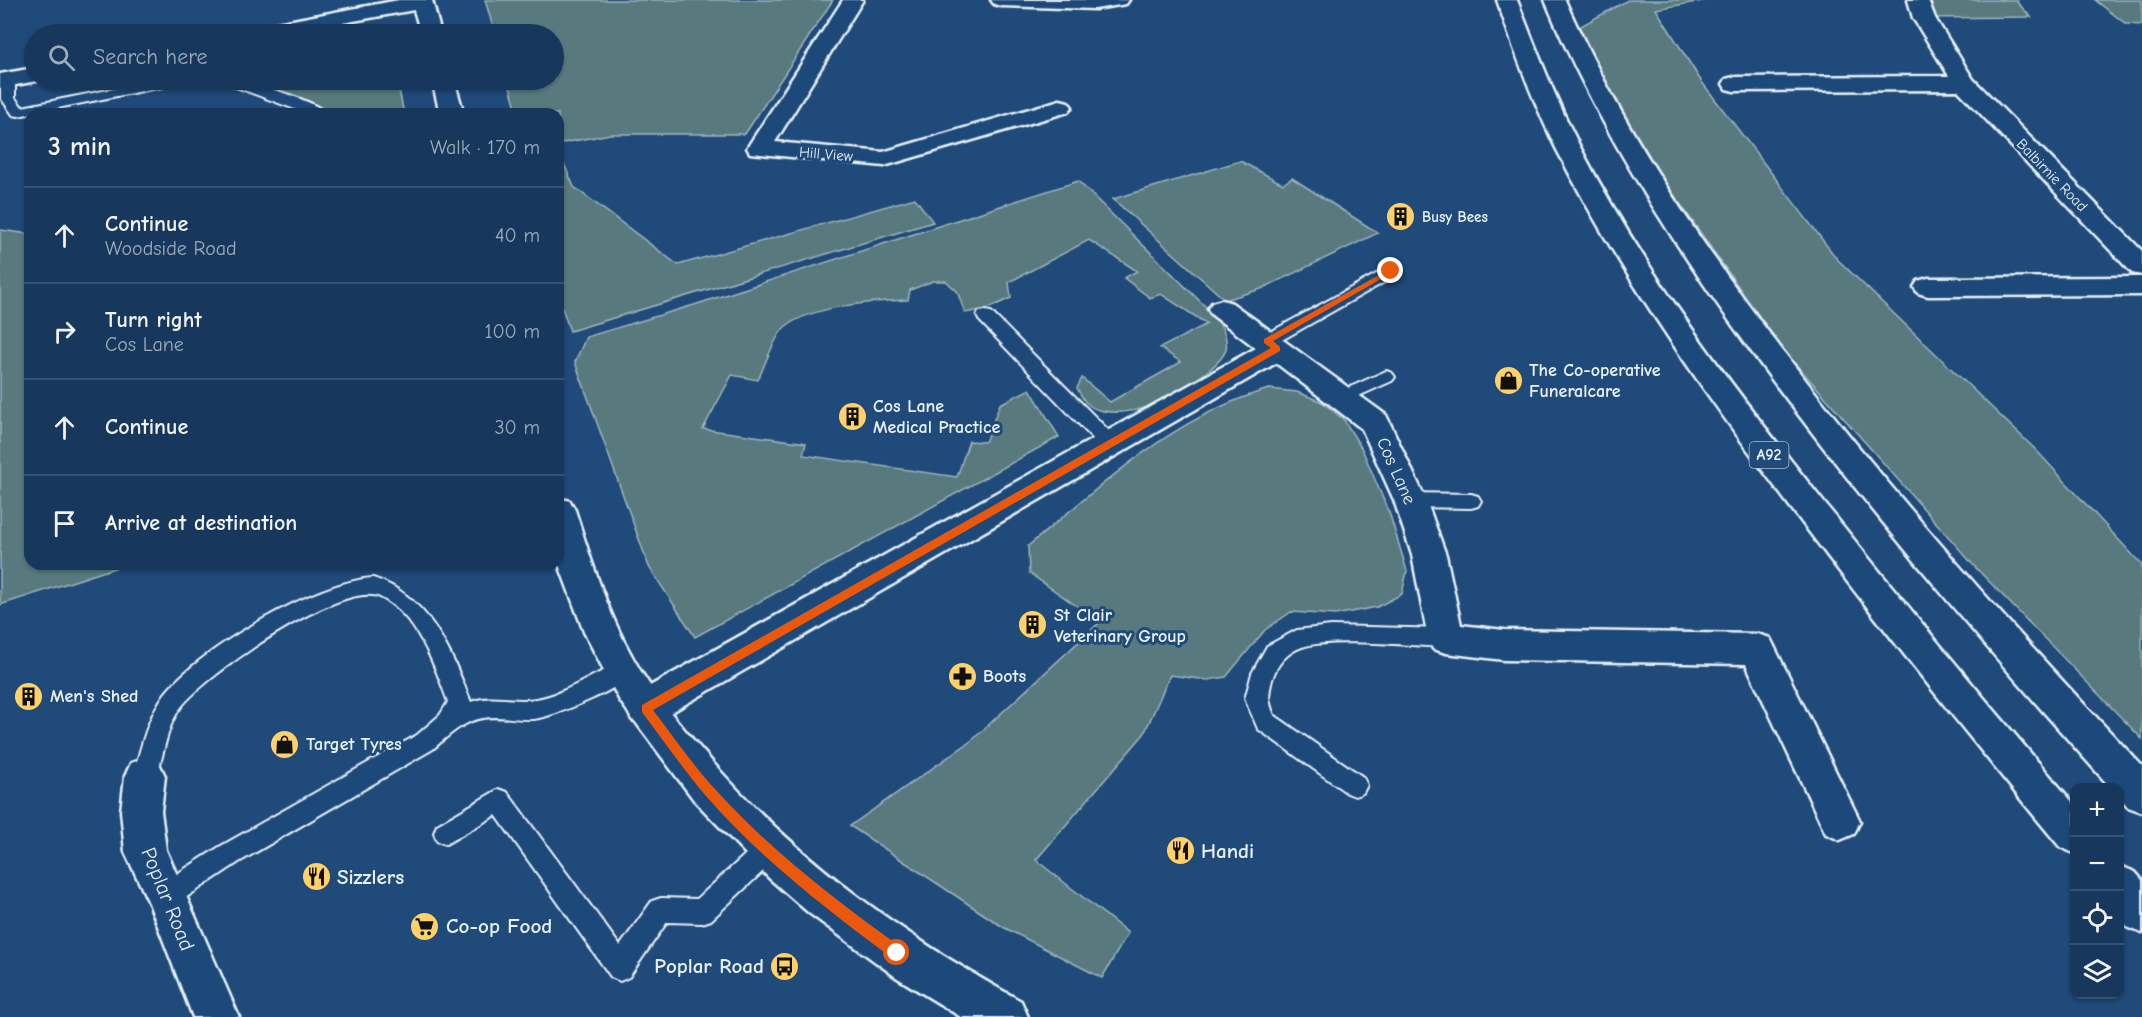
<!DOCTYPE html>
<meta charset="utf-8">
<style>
:root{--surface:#17385c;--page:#244365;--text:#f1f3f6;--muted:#9eacbb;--line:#365272}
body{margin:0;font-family:"Comic Neue",sans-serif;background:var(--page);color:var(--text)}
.controls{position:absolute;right:18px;bottom:18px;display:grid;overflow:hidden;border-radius:12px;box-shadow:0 2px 4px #0004}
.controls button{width:54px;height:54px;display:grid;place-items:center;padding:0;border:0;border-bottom:2px solid var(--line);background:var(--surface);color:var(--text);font:30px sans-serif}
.stop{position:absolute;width:18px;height:18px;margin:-14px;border:4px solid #ea580c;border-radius:50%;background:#fff}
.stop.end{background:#ea580c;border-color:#fff;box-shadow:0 2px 6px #0008}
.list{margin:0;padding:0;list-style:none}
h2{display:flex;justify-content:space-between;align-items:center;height:78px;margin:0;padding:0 24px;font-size:26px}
h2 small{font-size:20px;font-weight:400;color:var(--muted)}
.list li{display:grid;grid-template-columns:39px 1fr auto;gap:18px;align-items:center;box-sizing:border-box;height:96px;padding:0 24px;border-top:2px solid var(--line)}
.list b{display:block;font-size:22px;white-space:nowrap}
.list p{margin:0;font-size:20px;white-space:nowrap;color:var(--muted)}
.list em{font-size:20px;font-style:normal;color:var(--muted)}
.icon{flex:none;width:33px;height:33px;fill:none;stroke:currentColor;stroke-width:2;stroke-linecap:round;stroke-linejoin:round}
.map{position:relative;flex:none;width:2142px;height:1017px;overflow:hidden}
.search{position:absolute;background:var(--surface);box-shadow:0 2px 4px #0004;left:24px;top:24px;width:540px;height:66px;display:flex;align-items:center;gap:15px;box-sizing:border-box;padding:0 21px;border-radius:33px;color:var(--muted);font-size:22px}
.panel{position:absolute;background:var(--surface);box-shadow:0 2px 4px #0004;left:24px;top:108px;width:540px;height:462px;border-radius:18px}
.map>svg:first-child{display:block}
</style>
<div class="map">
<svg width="2142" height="1017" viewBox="0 0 2142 1017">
<rect width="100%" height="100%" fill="#1f4a7a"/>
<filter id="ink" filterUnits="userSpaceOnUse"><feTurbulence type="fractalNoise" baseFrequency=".0167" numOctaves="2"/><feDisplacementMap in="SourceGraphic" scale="12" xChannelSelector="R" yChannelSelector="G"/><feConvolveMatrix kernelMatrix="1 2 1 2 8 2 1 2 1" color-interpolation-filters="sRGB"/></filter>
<g filter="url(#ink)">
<g fill="#587a7f" stroke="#a0b6bc" stroke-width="1.5">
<polygon points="485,0 833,0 745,134 610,134 558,144 558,114 518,114 508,80 554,80 554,34 495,34"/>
<polygon points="1628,0 1708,0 1656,9 1701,81 1837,259 2036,450 2142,565 2142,739 1976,568 1780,346 1625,125 1579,27"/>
<polygon points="1918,0 2019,0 2016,1 2031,17 1924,18"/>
<polygon points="2095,0 2142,0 2142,25 2126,24"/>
<polygon points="223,80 397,80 404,114 313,114 286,101"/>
<polygon points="558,157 561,157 574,187 678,265 915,198 933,222 570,331 558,296"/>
<polygon points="1240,161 1283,184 1292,178 1378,233 1261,289 1225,300 1113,199"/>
<path d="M 1078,181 L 1211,312 C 1219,323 1229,335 1226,349 C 1222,368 1163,402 1145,408 C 1131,412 1112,414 1099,410 C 1087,407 1082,398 1077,388 L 1082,378 L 1110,402 L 1181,362 L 1160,348 L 1207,324 L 1161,294 L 1150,298 L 1124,278 L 1137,271 L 1089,240 L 1009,282 L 1011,298 L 987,309 L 965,313 L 957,291 L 946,281 L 933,281 L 910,290 L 908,300 C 874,301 814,306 786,326 C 775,335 764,367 758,380 L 732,375 L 703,429 L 806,443 L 803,455 L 957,477 L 969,441 L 985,442 L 1000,404 L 1030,389 L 1059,437 L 695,637 L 649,567 L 575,362 L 586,337 L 694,305 Z"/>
<polygon points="0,230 30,234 30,564 127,564 0,605"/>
<path d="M 1269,389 L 1297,392 L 1322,402 L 1344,420 L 1362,449 L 1390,515 L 1407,571 L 1402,594 L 1377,607 L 1335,615 L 1291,612 L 1265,630 L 1226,677 L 1208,680 L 1170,675 L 1144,734 L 1036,860 L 1128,933 L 1102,978 L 1003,927 L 850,826 L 971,741 L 1100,622 L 1029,573 L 1028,546 C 1101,486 1175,415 1269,389 Z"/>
</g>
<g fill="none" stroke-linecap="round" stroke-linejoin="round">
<defs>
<g id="lane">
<polygon points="8,76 15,80 15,98 22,107 159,80 184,80 177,84 18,116 13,115 1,98 1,80"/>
<path d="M 217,80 C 239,78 312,98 327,114 L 308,114 Z"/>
<polygon points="1391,266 1397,267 1399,271 1397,275 1273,345 1261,345 1258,341 1261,337"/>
<polygon points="985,311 991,312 1117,439 1119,444 1117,449 1103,449 979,320 977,316 979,312"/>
<polygon points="1386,371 1392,373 1395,377 1392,381 1343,403 1337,401 1334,397 1337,393"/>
<polygon points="1410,493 1471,494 1478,496 1481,501 1478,506 1471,508 1410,507 1403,505 1400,500 1403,495"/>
<path d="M 373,578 C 429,596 451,652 471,702 C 492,694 514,703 536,699 C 567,694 593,673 622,663 L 630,665 L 633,672 C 625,688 553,717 534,719 C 518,720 500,715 483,718 C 463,721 448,736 433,749 L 239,862 L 176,904 L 167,907 L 158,904 L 155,895 L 158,886 L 221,846 L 417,735 L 440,715 L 448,702 C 435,666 417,615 380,597 C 342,579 206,675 181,707 C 164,729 165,759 153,783 L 145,786 L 137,783 L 133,776 C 141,748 147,719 164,695 C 197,650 318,581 373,578 Z"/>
<path d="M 1331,626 L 1446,629 L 1454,632 L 1457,638 L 1454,644 L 1446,647 C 1409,646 1334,637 1302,647 C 1287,652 1276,665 1272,680 C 1268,695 1268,701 1274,715 L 1363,777 L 1367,785 L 1363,793 L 1355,796 L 1347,793 L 1258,729 L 1245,699 L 1252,673 L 1267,646 L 1297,630 Z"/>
<polygon points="499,789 507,792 620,946 652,901 661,898 697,899 758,843 767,840 776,843 779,851 776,859 711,920 702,923 667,922 629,977 620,981 611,977 496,815 446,844 437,841 434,833 437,825"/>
</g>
<g id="street">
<polygon points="843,0 863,0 775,142 883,152 1060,100 1068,102 1072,107 1068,112 884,166 750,153 747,148"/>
<polygon points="991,0 1129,0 1126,4 1095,9 1001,6 994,4"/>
<polygon points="1908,0 1928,0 1935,18 1973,79 2142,251 2142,275 2132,273 1958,90 1734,91 1726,89 1723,84 1726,79 1734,77 1949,76 1913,18"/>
<polygon points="2142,277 2142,295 1928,296 1918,293 1914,287 1918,281 1928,278"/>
<polygon points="1222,300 1232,303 1386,415 1426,500 1446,555 1461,625 1504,630 1757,634 1770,638 1860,821 1854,834 1840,840 1826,834 1746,664 1504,660 1446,653 1433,649 1428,638 1412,555 1394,500 1362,429 1276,363 658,720 645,724 632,720 626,708 632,696 1256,348 1212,315 1208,309 1212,303"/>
<polygon points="145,758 159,763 165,776 161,811 166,850 239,1017 193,1017 149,903 125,852 121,811 125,776 131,763"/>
</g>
<g id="secondary">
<polygon points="399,0 432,0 441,34 421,34 414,10 282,34 239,34 242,29 250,28"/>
<polygon points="34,68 34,80 42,80 0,88 0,74"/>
<polygon points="432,80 454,80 464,114 440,114"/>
<path d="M 558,498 L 570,501 L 575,510 C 591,560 607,612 633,658 C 651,691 677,721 701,749 C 790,855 900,934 1021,1001 L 1028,1017 L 961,1017 L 896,977 L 809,913 L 769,878 L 694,800 L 620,701 L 584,632 L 558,562 Z"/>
</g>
<g id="highway">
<path d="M 1497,0 L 1517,0 C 1536,49 1555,98 1579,145 C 1645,273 1733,388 1822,500 C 1904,603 1988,704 2074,804 L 2074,853 L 2060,847 C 1974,743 1889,637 1807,529 C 1715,408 1625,284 1556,148 C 1532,100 1514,50 1497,0 Z"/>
<path d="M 1545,0 L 1565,0 C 1625,135 1706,252 1796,368 C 1903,507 2021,638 2142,766 L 2142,812 L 2128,807 L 2120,797 L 2120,788 L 2111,788 C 1992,655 1876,520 1770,377 C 1682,258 1602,137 1545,0 Z"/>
<polygon points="2120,866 2135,872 2142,880 2142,933 2127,927 2120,918"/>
</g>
</defs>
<use href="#lane" stroke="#e8f1f8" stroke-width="4"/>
<use href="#street" stroke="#e8f1f8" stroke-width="5"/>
<use href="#secondary" stroke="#e8f1f8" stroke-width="5"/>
<use href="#highway" stroke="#e8f1f8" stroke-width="5"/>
<use href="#lane" fill="#1f4a7a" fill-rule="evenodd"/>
<use href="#street" fill="#1f4a7a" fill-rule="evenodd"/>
<use href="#secondary" fill="#1f4a7a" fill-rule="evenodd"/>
<use href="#highway" fill="#1f4a7a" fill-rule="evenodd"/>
</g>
</g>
<path fill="#ea580c" d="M 1388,270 L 1395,271 L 1273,341 L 1280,347 L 1280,351 L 653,710 C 673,736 692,764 715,789 C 770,850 835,900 902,948 L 902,958 L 892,958 C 826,909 760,858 706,796 C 683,769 663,740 642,712 L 642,705 L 1271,348 L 1264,343 L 1264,339 Z"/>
<defs>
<symbol id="building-disc" viewBox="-11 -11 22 22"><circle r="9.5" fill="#ffd166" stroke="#1f4a7a"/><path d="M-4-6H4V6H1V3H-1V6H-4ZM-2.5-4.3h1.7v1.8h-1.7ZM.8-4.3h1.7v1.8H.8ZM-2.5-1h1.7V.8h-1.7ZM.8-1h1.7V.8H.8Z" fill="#111"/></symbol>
<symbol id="shop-disc" viewBox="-11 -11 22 22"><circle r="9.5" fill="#ffd166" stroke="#1f4a7a"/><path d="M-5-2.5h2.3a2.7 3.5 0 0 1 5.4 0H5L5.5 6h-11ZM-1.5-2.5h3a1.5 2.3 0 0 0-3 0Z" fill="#111"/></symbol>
<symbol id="pharmacy-disc" viewBox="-11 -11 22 22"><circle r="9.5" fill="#ffd166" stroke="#1f4a7a"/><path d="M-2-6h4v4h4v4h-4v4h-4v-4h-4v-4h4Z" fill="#111"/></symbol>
<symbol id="restaurant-disc" viewBox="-11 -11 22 22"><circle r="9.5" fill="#ffd166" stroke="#1f4a7a"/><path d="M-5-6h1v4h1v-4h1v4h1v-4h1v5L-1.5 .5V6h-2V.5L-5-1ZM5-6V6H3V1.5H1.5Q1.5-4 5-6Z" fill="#111"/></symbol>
<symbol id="supermarket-disc" viewBox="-11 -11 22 22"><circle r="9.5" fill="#ffd166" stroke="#1f4a7a"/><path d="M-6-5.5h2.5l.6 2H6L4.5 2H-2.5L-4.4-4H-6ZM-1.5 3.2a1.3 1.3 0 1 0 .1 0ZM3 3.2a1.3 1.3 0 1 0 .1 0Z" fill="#111"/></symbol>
<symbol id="bus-disc" viewBox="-11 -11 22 22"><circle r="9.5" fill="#ffd166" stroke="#1f4a7a"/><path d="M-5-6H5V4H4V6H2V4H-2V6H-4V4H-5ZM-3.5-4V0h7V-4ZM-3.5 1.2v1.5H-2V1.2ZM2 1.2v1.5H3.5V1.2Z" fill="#111"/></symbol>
</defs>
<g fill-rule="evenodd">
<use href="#building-disc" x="1384" y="200" width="33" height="33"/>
<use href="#shop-disc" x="1492" y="364" width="33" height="33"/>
<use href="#building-disc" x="836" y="400" width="33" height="33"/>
<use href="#building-disc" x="1016" y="608" width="33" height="33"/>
<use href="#pharmacy-disc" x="946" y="660" width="33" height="33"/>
<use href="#building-disc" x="12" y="680" width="33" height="33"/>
<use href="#shop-disc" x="268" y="728" width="33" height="33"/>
<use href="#restaurant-disc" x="1164" y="834" width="33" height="33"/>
<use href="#restaurant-disc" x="300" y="860" width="33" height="33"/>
<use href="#supermarket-disc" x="408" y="910" width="33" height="33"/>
<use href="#bus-disc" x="768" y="950" width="33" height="33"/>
</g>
<g text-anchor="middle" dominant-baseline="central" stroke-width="6" stroke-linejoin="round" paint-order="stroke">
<g font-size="15" fill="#e8f1f8" stroke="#1f4a7a">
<text transform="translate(826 154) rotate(5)">Hill View</text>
<text transform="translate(2052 175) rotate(46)">Balbirnie Road</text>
</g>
<g font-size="15" font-weight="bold" fill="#e8f1f8" stroke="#1f4a7a" text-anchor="start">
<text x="1422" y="217">Busy Bees</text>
</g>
<rect fill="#1f4a7a" stroke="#acbfd2" stroke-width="1.5" x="1749.5" y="442" width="39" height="26" rx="4.5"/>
<g font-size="16" font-weight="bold" fill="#e8f1f8">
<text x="1769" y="455">A92</text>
</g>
<g font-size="18" font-weight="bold" fill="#e8f1f8" stroke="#1f4a7a" text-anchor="start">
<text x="1529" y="370">The Co-operative<tspan x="1529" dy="21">Funeralcare</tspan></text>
<text x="873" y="406">Cos Lane<tspan x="873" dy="21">Medical Practice</tspan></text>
<text x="1054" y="615">St Clair<tspan x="1054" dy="21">Veterinary Group</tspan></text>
<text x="983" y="676">Boots</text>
<text x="50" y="696">Men's Shed</text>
<text x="306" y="744">Target Tyres</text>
</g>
<g font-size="18" fill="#e8f1f8" stroke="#1f4a7a">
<text transform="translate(1396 471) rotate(66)">Cos Lane</text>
</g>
<g font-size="21" font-weight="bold" fill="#e8f1f8" stroke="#1f4a7a" text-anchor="start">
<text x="1201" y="851">Handi</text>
<text x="337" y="877">Sizzlers</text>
<text x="446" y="926">Co-op Food</text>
<text x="764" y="966" text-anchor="end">Poplar Road</text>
</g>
<g font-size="21" fill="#e8f1f8" stroke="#1f4a7a">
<text transform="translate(168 899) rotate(68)">Poplar Road</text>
</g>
</g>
</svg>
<div class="controls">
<button>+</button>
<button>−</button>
<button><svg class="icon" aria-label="locate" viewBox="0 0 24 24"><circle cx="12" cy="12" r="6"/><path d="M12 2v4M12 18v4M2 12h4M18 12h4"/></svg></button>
<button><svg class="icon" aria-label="layers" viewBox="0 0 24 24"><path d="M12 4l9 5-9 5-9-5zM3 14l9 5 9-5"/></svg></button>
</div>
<div class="stop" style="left:897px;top:953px"></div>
<div class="stop end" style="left:1391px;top:271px"></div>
<div class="search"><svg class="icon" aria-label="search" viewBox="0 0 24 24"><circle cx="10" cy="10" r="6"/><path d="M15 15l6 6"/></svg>Search here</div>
<section class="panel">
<h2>3 min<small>Walk · 170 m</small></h2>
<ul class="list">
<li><svg class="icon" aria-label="ahead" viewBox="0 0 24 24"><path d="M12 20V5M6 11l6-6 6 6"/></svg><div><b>Continue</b><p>Woodside Road</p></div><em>40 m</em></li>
<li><svg class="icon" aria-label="right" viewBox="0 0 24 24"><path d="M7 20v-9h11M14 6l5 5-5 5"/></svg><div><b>Turn right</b><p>Cos Lane</p></div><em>100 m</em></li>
<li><svg class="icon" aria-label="ahead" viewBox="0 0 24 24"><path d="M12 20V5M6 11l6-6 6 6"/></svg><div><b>Continue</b></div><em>30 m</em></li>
<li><svg class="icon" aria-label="arrive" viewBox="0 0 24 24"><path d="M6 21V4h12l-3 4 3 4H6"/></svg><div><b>Arrive at destination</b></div></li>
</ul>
</section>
</div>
